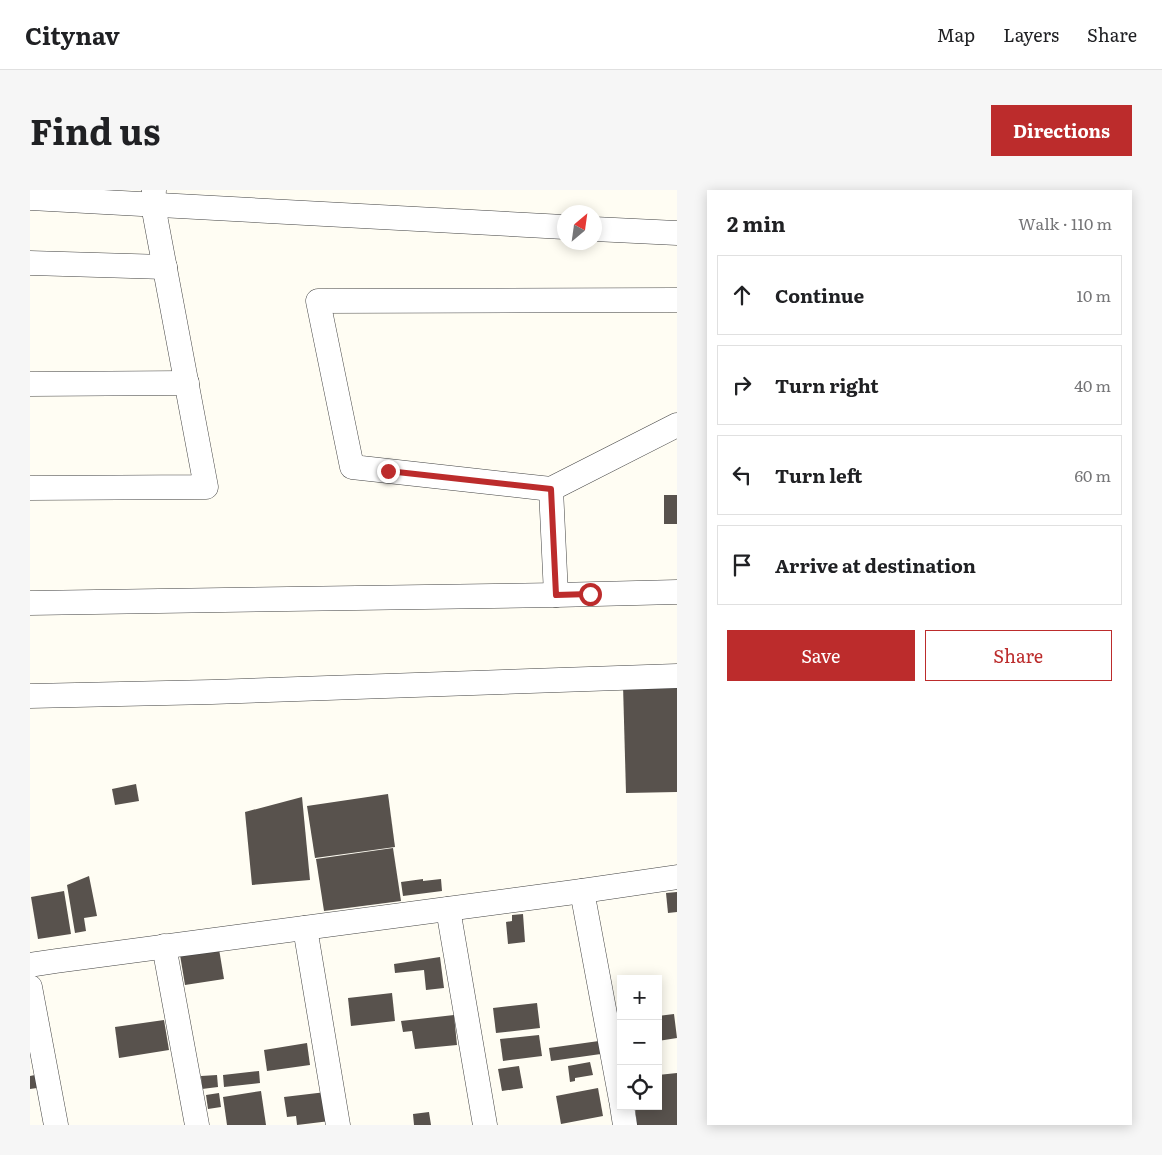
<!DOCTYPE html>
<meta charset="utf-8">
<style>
:root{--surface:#fff;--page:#f6f6f6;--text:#202124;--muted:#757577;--line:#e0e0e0;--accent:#bc2c2c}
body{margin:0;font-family:Literata,serif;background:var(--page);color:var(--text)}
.controls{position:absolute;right:15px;bottom:15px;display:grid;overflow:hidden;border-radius:0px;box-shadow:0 2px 12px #0003}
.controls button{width:45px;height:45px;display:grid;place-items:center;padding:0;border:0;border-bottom:1px solid var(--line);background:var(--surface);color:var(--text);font:25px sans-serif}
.compass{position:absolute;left:527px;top:15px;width:45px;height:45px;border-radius:50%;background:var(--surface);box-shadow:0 2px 12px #0003;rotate:29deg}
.stop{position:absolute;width:15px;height:15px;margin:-11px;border:4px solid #bc2c2c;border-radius:50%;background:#fff}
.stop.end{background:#bc2c2c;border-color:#fff;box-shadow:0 1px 5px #0008}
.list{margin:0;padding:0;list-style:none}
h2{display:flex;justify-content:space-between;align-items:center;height:65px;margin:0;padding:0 20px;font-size:21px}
h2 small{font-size:16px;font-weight:400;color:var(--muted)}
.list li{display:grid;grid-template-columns:32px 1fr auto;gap:15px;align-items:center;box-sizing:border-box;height:80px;margin:0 10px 10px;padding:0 10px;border:1px solid var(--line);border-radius:0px}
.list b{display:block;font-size:19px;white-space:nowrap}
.list em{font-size:16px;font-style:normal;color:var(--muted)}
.actions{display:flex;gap:10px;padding:15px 20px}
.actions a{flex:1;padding:11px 0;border:1px solid var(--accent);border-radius:0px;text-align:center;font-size:18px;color:var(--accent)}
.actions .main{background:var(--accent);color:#fff}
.icon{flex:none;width:28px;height:28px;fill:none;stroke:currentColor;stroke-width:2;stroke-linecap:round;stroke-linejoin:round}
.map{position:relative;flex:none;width:647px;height:935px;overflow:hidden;border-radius:0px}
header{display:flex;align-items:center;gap:30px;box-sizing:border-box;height:70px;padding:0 25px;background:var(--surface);border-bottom:1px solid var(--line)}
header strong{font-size:24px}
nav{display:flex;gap:28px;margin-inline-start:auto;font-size:18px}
.intro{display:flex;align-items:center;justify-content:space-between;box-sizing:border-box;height:120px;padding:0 30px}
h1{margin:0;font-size:35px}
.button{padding:12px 22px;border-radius:0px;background:var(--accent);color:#fff;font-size:18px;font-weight:700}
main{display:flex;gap:30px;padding:0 30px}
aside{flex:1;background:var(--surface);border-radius:0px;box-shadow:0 2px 12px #0003}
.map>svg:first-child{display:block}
</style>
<header>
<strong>Citynav</strong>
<nav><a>Map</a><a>Layers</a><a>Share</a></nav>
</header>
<div class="intro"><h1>Find us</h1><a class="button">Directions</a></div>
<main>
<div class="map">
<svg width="647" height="935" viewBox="0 0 647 935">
<rect width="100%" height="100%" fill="#fffdf3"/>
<g fill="#58524d">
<rect x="634" y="305" width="13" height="29"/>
<polygon points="647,494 647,602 596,603 593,495"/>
<polygon points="106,594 109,611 85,615 82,599"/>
<polygon points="358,604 365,657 285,668 277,616"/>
<polygon points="272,607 280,690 222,695 215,622"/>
<polygon points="363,658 371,711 294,721 286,669"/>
<polygon points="59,686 67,726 54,728 56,741 45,743 37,695"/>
<polygon points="393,689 393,691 411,689 412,701 373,706 371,692"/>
<polygon points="34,701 41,744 8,749 1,707"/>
<polygon points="647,702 647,722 638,723 636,703"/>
<polygon points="493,724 495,752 478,754 476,732 482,731 482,725"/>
<polygon points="189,759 194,789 155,795 150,765"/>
<polygon points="410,767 414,798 396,800 394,780 365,783 364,774"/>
<polygon points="362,803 365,831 321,836 318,808"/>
<polygon points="507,813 510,838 466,843 463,818"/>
<polygon points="644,824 647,848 628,851 628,826"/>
<polygon points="424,825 427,855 385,859 382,841 373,842 371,831"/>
<polygon points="134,830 139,860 89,868 85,837"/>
<polygon points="509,845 512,866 473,871 470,849"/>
<polygon points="576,850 578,863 521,871 519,858"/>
<polygon points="277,853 280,875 237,881 234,860"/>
<polygon points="560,872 563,885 545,888 545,891 540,892 538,876"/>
<polygon points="489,876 493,898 472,901 468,879"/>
<polygon points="229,881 230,893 194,897 193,885"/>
<polygon points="647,883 647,935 607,935 605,916 628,916 628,885"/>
<polygon points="5,885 7,898 0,899 0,886"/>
<polygon points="187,885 188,897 172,899 171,886"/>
<polygon points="568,898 573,926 531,934 526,906"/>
<polygon points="231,901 236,935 197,935 193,907"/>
<polygon points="296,902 300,931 267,935 266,926 257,927 254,907"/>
<polygon points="189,903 191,917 178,919 176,905"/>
<polygon points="399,922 401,935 384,935 383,924"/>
</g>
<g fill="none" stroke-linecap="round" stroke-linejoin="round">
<defs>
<g id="minor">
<polyline points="0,8 534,37"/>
<polyline points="564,39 647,43"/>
<polyline points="0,73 135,77"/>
<polyline points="647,110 288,111 322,277 521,299 647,235"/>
<polyline points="0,194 157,193"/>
<polyline points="0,298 176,297 123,15 124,0"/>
<polyline points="521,299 526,405"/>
<polyline points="0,413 526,405 647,402"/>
<polyline points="0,506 182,502 647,486"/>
<polyline points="552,701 591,910"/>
<polyline points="418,719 455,935"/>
<polyline points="275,738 308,935"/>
<polyline points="134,756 167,935"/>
<polyline points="0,775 26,771 552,701 647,687"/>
<polyline points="0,797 26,935"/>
<polyline points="592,916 595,935"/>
</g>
</defs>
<use href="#minor" stroke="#434343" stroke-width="25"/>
<use href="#minor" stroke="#fff" stroke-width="24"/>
</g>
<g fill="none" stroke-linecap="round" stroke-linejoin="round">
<polyline stroke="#bc2c2c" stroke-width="6" points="358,281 521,299 526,405 560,404"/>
</g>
</svg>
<div class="controls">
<button>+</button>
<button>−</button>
<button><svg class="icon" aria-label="locate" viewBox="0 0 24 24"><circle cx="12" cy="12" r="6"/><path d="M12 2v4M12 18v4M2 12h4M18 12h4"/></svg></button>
</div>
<svg class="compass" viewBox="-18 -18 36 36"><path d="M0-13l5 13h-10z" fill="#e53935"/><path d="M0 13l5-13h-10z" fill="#757577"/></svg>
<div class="stop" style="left:560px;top:404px"></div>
<div class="stop end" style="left:358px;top:281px"></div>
</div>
<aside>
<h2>2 min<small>Walk · 110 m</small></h2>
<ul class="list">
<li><svg class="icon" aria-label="ahead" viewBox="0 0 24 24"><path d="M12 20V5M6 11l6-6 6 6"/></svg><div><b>Continue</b></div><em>10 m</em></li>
<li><svg class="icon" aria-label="right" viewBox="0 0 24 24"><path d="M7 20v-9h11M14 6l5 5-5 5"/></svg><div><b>Turn right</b></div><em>40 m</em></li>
<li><svg class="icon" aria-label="left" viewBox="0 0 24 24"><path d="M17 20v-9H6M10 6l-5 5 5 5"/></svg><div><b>Turn left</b></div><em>60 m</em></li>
<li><svg class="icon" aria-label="arrive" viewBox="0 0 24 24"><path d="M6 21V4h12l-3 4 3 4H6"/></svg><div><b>Arrive at destination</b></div></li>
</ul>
<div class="actions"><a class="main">Save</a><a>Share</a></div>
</aside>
</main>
